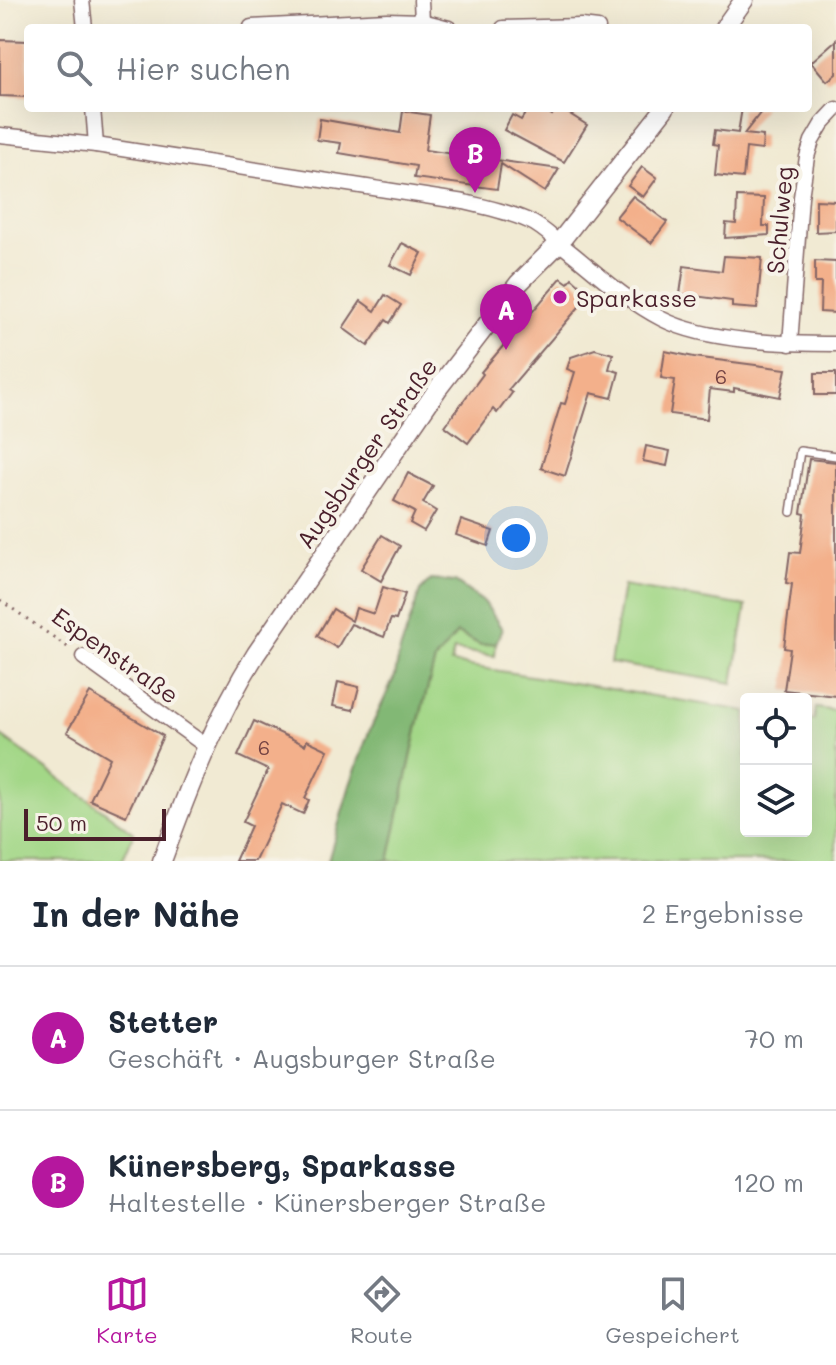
<!DOCTYPE html>
<html lang="de">
<meta charset="utf-8">
<style>
:root{--surface:#fff;--page:#f2f2f3;--text:#1f2937;--muted:#747a83;--line:#e0e1e3;--accent:#b5179e}
body{margin:0;font-family:Mali,sans-serif;background:var(--page);color:var(--text)}
.controls{position:absolute;right:24px;bottom:24px;display:grid;overflow:hidden;border-radius:8px;box-shadow:0 8px 32px #0002}
.controls button{width:72px;height:72px;display:grid;place-items:center;padding:0;border:0;border-bottom:2px solid var(--line);background:var(--surface);color:var(--text);font:40px sans-serif}
.scale{position:absolute;left:24px;bottom:20px;width:142px;box-sizing:border-box;padding-left:8px;border:4px solid #4a1f2b;border-top:0;font-size:22px;line-height:28px;white-space:nowrap;color:#4a1f2b;-webkit-text-stroke:6px #f7f3e8;paint-order:stroke}
.you{position:absolute;left:516px;top:538px;width:28px;height:28px;margin:-20px;border:6px solid #fff;border-radius:50%;background:#1a73e8;box-shadow:0 0 0 12px #1a73e833}
.badge{display:grid;place-items:center;width:52px;height:52px;border-radius:50%;background:var(--accent);color:#fff;font-size:26px;font-weight:700}
.pin{position:absolute;translate:-50% -66px;filter:drop-shadow(0 2px 4px #0008)}
.pin::after{content:'';position:absolute;top:42px;width:28px;height:24px;background:inherit;clip-path:polygon(0 0,100% 0,50% 100%)}
.list{margin:0;padding:0;list-style:none}
h2{display:flex;justify-content:space-between;align-items:center;height:104px;margin:0;padding:0 32px;font-size:34px}
h2 small{font-size:26px;font-weight:400;color:var(--muted)}
.list li{display:grid;grid-template-columns:52px 1fr auto;gap:24px;align-items:center;box-sizing:border-box;height:144px;padding:0 32px;border-top:2px solid var(--line)}
.list b{display:block;font-size:30px;white-space:nowrap}
.list p{margin:0;font-size:26px;white-space:nowrap;color:var(--muted)}
.list em{font-size:26px;font-style:normal;color:var(--muted)}
.icon{flex:none;width:44px;height:44px;fill:none;stroke:currentColor;stroke-width:2;stroke-linecap:round;stroke-linejoin:round}
.map{position:relative;flex:none;width:836px;height:861px;overflow:hidden}
.search{position:absolute;background:var(--surface);box-shadow:0 8px 32px #0002;left:24px;right:24px;top:24px;height:88px;display:flex;align-items:center;gap:20px;box-sizing:border-box;padding:0 28px;border-radius:8px;color:var(--muted);font-size:30px}
.sheet{height:392px;background:var(--surface)}
nav{display:flex;justify-content:space-around;align-items:center;box-sizing:border-box;height:112px;border-top:2px solid var(--line);background:var(--surface);font-size:22px;color:var(--muted)}
nav a{display:grid;justify-items:center;gap:4px}
nav .on{color:var(--accent)}
.map>svg:first-child{display:block}
</style>
<div class="map">
<svg width="836" height="861" viewBox="0 0 836 861">
<rect width="100%" height="100%" fill="#f7f3e8"/>
<filter id="ink" filterUnits="userSpaceOnUse"><feTurbulence type="fractalNoise" baseFrequency=".0125" numOctaves="2"/><feDisplacementMap in="SourceGraphic" scale="16" xChannelSelector="R" yChannelSelector="G"/><feConvolveMatrix kernelMatrix="1 2 1 2 8 2 1 2 1" color-interpolation-filters="sRGB"/></filter>
<filter id="wash" filterUnits="userSpaceOnUse"><feTurbulence type="fractalNoise" baseFrequency=".006" numOctaves="4" result="noise"/><feDisplacementMap in="SourceGraphic" scale="32" xChannelSelector="R" yChannelSelector="G"/><feGaussianBlur stdDeviation="1.8" result="paint"/><feColorMatrix in="noise" values="0 0 0 0 0 0 0 0 0 0 0 0 0 0 0 0 0 1.4 0 .05"/><feComposite in="paint" operator="in"/></filter>
<g filter="url(#wash)">
<rect width="100%" height="100%" fill="#f1ead3"/>
<g fill="#a3d787" stroke="#767b59" stroke-width="2">
<polygon points="623,586 746,606 733,683 610,663"/>
<polygon points="457,633 481,645 496,643 495,656 454,650 451,663 746,711 746,831 806,831 806,719 814,720 816,708 836,711 836,861 389,861 419,720 435,660"/>
<polygon points="0,735 134,833 122,861 0,861"/>
</g>
<polygon fill="#82b874" stroke="#666c50" stroke-width="2" points="431,580 455,582 485,603 502,629 496,643 481,645 457,633 435,660 419,720 389,861 328,861 350,785 369,732 395,676 399,654 420,591"/>
<g id="blocks">
<g fill="#f3b08b">
<polygon points="0,40 28,41 28,97 0,96"/>
<polygon points="836,40 836,74 827,81 811,62"/>
<polygon points="529,108 542,108 552,115 557,108 560,108 587,125 564,162 504,130 512,115 521,120"/>
<polygon points="742,108 764,108 744,134 763,136 762,150 746,148 743,178 715,175 718,145 713,144 715,130 738,133"/>
<polygon points="403,111 430,115 425,150 559,169 545,192 501,164 497,189 414,178 416,166 339,153 341,143 317,140 320,119 400,133"/>
<polygon points="642,167 657,178 643,197 628,186"/>
<polygon points="633,196 667,222 651,243 616,217"/>
<polygon points="737,197 764,198 763,226 769,226 769,235 725,238 726,223 736,224"/>
<polygon points="816,200 836,201 836,231 816,232"/>
<polygon points="402,243 422,253 411,275 390,265"/>
<polygon points="724,256 762,258 757,309 732,307 732,301 680,294 684,266 722,271"/>
<polygon points="815,261 836,262 836,313 820,312 821,283 815,283"/>
<polygon points="561,278 568,283 572,278 590,294 508,390 512,393 497,413 493,409 468,443 445,426 483,374 481,372"/>
<polygon points="385,295 401,305 390,323 386,320 368,346 343,328 361,301 375,311"/>
<polygon points="595,349 613,354 609,369 619,372 612,398 591,393 565,476 541,468 561,403 565,404 575,372 567,369 571,357"/>
<polygon points="665,351 694,357 786,369 780,397 734,388 734,392 710,389 707,419 670,414 675,380 661,378"/>
<rect x="815" y="373" width="21" height="22"/>
<polygon points="646,446 670,451 667,466 643,461"/>
<polygon points="809,459 836,462 836,696 784,690 790,649 784,648 792,584 786,583 790,552 800,553 805,514 801,513"/>
<polygon points="408,473 433,486 423,503 436,511 424,531 410,523 415,512 394,501"/>
<polygon points="461,520 493,531 488,546 456,535"/>
<polygon points="382,535 400,546 381,581 361,569"/>
<polygon points="383,587 405,594 396,620 391,619 384,637 351,624 337,648 317,636 333,609 352,621 356,608 374,614"/>
<polygon points="338,682 359,687 353,710 333,706"/>
<polygon points="90,693 163,736 126,816 90,800 110,758 67,732"/>
<polygon points="254,721 305,745 307,740 328,750 305,798 309,800 303,814 282,804 255,861 235,861 251,826 243,822 268,770 238,756"/>
</g>
</g>
</g>
<g filter="url(#ink)">
<use href="#blocks" fill-opacity="0" stroke="#846666" stroke-width="2"/>
<g fill="none" stroke-linecap="round" stroke-linejoin="round">
<defs>
<polyline id="service" points="791,512 800,451 836,456"/>
<g id="minor">
<polyline points="82,0 85,28"/>
<polyline points="421,0 422,21"/>
<polyline points="251,27 387,20 422,21 449,28"/>
<polyline points="503,28 581,26 598,28"/>
<polyline points="93,108 96,145"/>
<path d="M 0,135 L 96,145 L 464,202 C 486,207 509,212 529,221 C 541,226 553,238 563,246 C 595,271 625,300 662,319 C 707,342 785,344 836,344"/>
<polyline points="790,344 801,197 807,157 812,141 822,124 836,109"/>
<polyline points="83,657 206,746"/>
</g>
<g id="tertiary">
<polyline points="724,28 744,0"/>
<path d="M 162,861 C 188,789 215,719 256,654 L 439,387 L 519,283 L 559,243 L 665,108"/>
</g>
</defs>
<use href="#service" stroke="#846666" stroke-width="10"/>
<use href="#minor" stroke="#846666" stroke-width="17"/>
<use href="#tertiary" stroke="#846666" stroke-width="21"/>
<polyline stroke="#846666" stroke-width="3" stroke-dasharray="2 6" stroke-linecap="butt" points="0,600 69,648"/>
<use href="#service" stroke="#fff" stroke-width="7"/>
<use href="#minor" stroke="#fff" stroke-width="14"/>
<use href="#tertiary" stroke="#fff" stroke-width="18"/>
</g>
</g>
<circle fill="#b5179e" stroke="#f7f3e8" stroke-width="3" cx="560" cy="297" r="8"/>
<g text-anchor="middle" dominant-baseline="central" stroke-width="8" stroke-linejoin="round" paint-order="stroke">
<g font-size="20" fill="#744343">
<text x="721" y="376">6</text>
<text x="264" y="747">6</text>
</g>
<g font-size="24" fill="#4a1f2b" stroke="#f7f3e8">
<text transform="translate(779 220) rotate(-85)">Schulweg</text>
<text transform="translate(366 453) rotate(-55)">Augsburger Straße</text>
<text transform="translate(116 655) rotate(35)">Espenstraße</text>
</g>
<g font-size="24" fill="#4a1f2b" stroke="#f7f3e8" text-anchor="start">
<text x="576" y="297">Sparkasse</text>
</g>
</g>
</svg>
<div class="controls">
<button><svg class="icon" aria-label="locate" viewBox="0 0 24 24"><circle cx="12" cy="12" r="6"/><path d="M12 2v4M12 18v4M2 12h4M18 12h4"/></svg></button>
<button><svg class="icon" aria-label="layers" viewBox="0 0 24 24"><path d="M12 4l9 5-9 5-9-5zM3 14l9 5 9-5"/></svg></button>
</div>
<div class="scale">50 m</div>
<div class="you"></div>
<div class="pin badge" style="left:506px;top:350px">A</div>
<div class="pin badge" style="left:475px;top:193px">B</div>
<div class="search"><svg class="icon" aria-label="search" viewBox="0 0 24 24"><circle cx="10" cy="10" r="6"/><path d="M15 15l6 6"/></svg>Hier suchen</div>
</div>
<section class="sheet">
<h2>In der Nähe<small>2 Ergebnisse</small></h2>
<ul class="list">
<li><span class="badge">A</span><div><b>Stetter</b><p>Geschäft · Augsburger Straße</p></div><em>70 m</em></li>
<li><span class="badge">B</span><div><b>Künersberg, Sparkasse</b><p>Haltestelle · Künersberger Straße</p></div><em>120 m</em></li>
</ul>
</section>
<nav>
<a class="on"><svg class="icon" aria-label="map" viewBox="0 0 24 24"><path d="M3 6l6-2 6 2 6-2v14l-6 2-6-2-6 2zM9 4v14M15 6v14"/></svg>Karte</a>
<a><svg class="icon" aria-label="directions" viewBox="0 0 24 24"><path d="M12 3l9 9-9 9-9-9zM9 14v-3h6M13 9l2 2-2 2"/></svg>Route</a>
<a><svg class="icon" aria-label="saved" viewBox="0 0 24 24"><path d="M7 4h10v16l-5-4-5 4z"/></svg>Gespeichert</a>
</nav>
